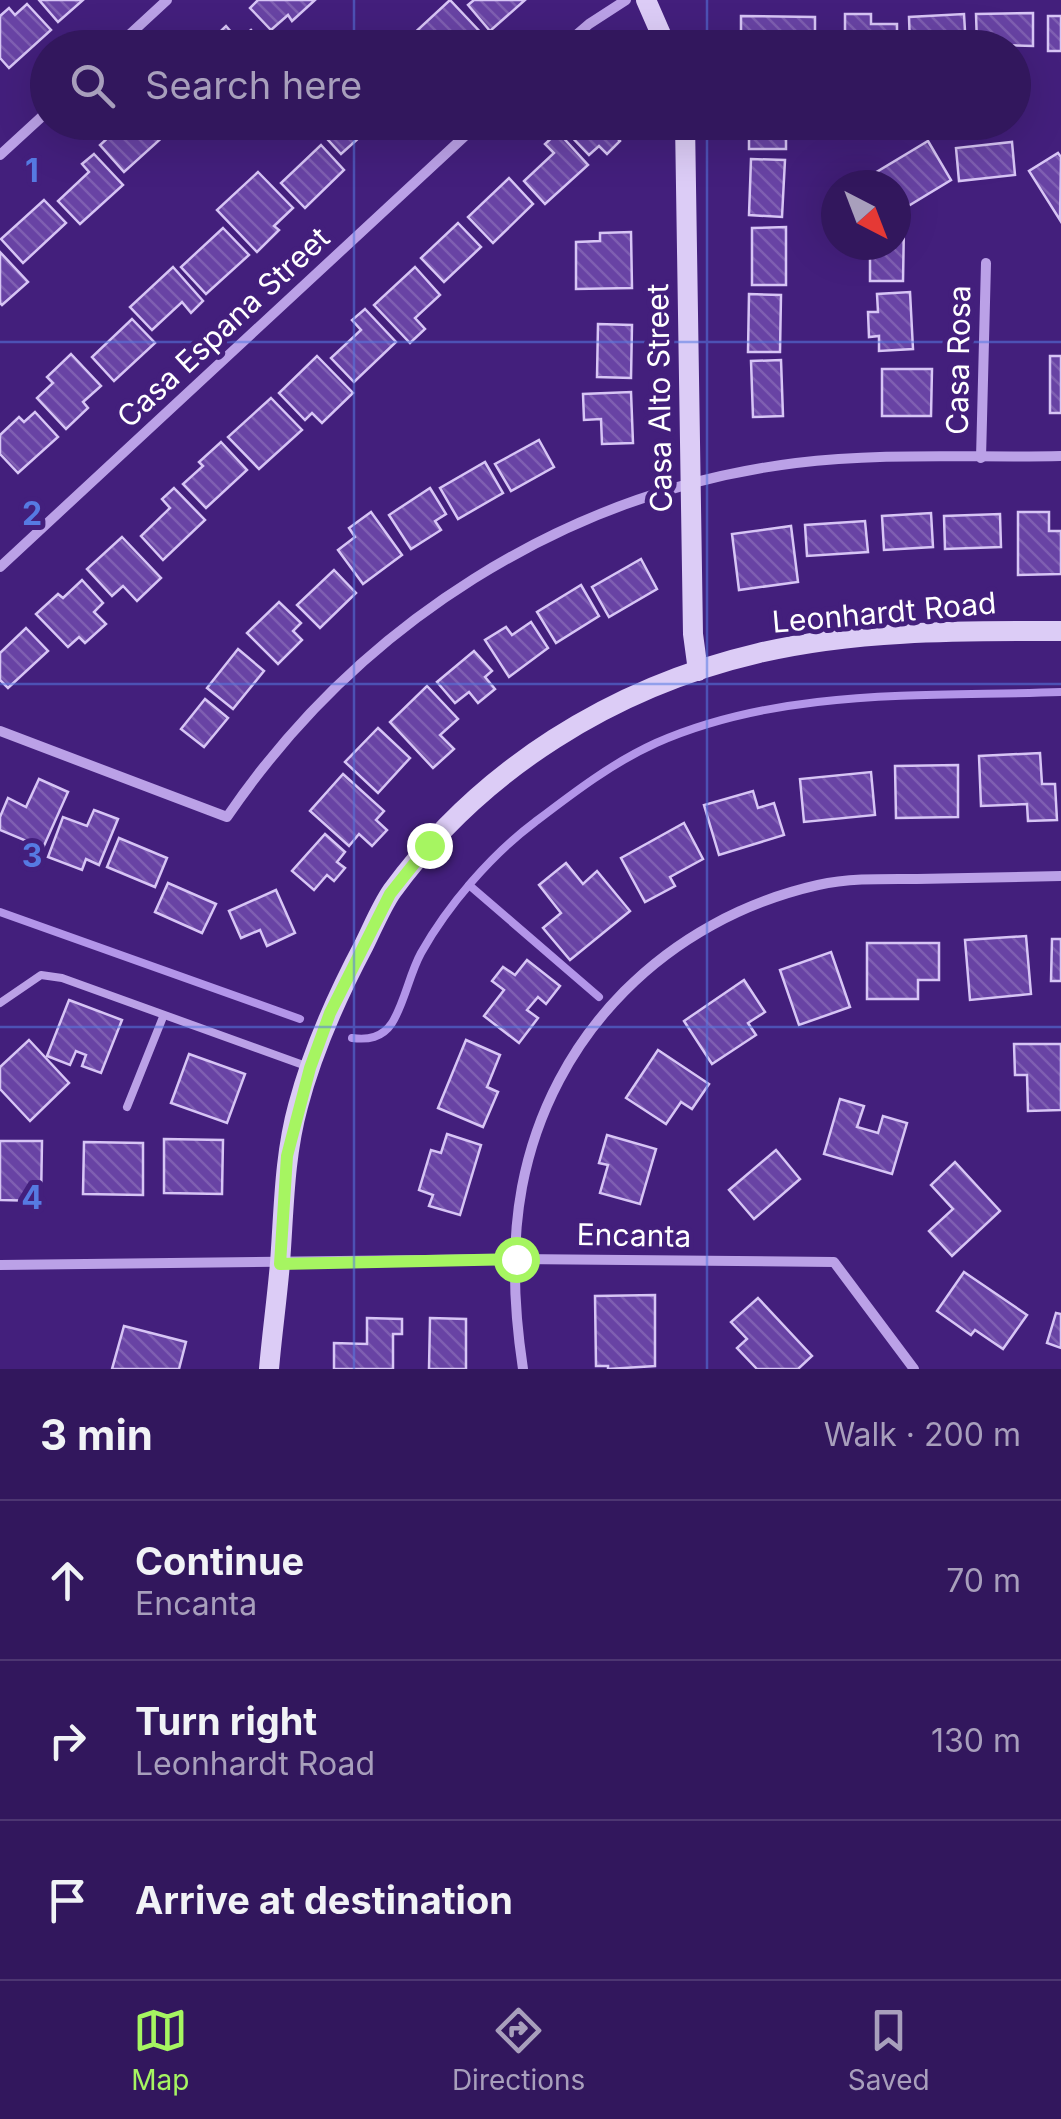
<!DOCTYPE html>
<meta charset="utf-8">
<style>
:root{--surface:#32175d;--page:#3d2466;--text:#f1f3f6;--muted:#a89fbc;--line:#4d3672;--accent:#a6f561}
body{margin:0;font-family:Inter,sans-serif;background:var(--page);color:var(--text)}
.compass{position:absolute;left:821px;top:170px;width:90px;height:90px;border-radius:50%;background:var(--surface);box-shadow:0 10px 40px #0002;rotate:138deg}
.stop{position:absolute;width:30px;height:30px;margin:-22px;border:8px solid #a6f561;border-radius:50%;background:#fff}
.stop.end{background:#a6f561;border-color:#fff;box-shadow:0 2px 10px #0008}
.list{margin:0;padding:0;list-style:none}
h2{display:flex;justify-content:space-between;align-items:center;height:130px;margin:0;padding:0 40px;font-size:42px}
h2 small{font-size:32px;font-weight:400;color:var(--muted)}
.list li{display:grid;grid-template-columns:65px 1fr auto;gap:30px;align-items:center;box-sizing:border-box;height:160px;padding:0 40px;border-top:2px solid var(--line)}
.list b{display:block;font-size:38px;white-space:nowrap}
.list p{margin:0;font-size:32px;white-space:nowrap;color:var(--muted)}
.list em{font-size:32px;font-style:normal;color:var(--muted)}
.icon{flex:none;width:55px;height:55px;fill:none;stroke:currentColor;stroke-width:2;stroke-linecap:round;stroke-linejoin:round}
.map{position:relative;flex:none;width:1061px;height:1369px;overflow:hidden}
.search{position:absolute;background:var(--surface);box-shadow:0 10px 40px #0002;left:30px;right:30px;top:30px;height:110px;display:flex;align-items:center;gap:25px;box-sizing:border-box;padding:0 35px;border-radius:55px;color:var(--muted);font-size:38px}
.sheet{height:610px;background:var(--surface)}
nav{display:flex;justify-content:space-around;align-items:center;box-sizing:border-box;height:140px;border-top:2px solid var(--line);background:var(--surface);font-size:28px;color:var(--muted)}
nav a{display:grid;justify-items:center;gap:5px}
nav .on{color:var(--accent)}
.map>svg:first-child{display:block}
</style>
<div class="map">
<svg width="1061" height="1369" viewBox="0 0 1061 1369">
<defs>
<pattern id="building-back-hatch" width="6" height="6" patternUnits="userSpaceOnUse" patternTransform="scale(2.5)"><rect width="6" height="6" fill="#6843a4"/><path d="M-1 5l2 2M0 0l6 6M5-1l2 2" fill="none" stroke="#7f5fb2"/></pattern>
</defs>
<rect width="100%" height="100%" fill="#431f7c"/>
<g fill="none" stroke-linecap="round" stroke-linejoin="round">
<g stroke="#b395e9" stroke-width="8">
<polyline points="469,885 599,997"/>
<polyline points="0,912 300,1019"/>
<path d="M 352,1038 C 368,1040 382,1038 392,1023 C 405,1002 409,975 421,953 C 448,905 491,855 535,822 C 573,793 612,763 656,743 C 783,687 926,697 1061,692"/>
</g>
</g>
<g fill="url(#building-back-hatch)" stroke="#d7c5f5" stroke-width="2.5">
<polygon points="39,0 83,0 58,22"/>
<polygon points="258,0 315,0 292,21 288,15 271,30 250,8"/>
<polygon points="450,0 484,36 472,48 420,48 410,37"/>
<polygon points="474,0 525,0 490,31 468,5"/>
<polygon points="27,4 51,30 9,68 0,58 0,16 9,8 15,15"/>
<polygon points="1033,13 1033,46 977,44 976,14"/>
<polygon points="845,14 871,14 871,24 897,24 897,48 845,48"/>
<polygon points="964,14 966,48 910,48 909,17"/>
<polygon points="741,16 815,17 815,48 741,48"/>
<rect x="1048" y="16" width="13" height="35"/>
<polygon points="226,26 238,40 251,30 266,48 203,48"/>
<polygon points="125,122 155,122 166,134 124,172 100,145"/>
<polygon points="328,122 391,122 393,124 379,136 371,127 341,154 319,130"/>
<polygon points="569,122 624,122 612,133 620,141 607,154 599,146 589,155 563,128"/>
<rect x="749" y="122" width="37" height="27"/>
<polygon points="558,132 588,165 545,204 524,181 554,153 545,144"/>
<polygon points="928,141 951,180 900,211 896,204 896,185 862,185 860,182"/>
<polygon points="1012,142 1015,175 959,181 956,148"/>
<polygon points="321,145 344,170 305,208 281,183"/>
<polygon points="1058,153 1061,157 1060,220 1029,171"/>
<polygon points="94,154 123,185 80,224 58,201 89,172 82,164"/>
<polygon points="751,159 785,160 782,217 749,215"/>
<polygon points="258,172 293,208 274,226 279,230 257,252 217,210"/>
<polygon points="509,178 533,204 493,243 468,217"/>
<polygon points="44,200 66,223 23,263 1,239"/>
<polygon points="458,223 481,247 444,282 421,258"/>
<polygon points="896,224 904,224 903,281 870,281 870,245 896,245"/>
<polygon points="786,227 786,285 752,285 752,228"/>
<polygon points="223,228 249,255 206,294 181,267"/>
<polygon points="631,232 632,288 576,289 576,242 600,241 600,233"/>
<polygon points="0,252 28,282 2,305 0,303"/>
<polygon points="173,267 203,301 191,313 182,302 152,330 130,307"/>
<polygon points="415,267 440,295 415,318 425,329 410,343 374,305"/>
<polygon points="910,292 913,349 879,351 879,336 869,337 868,312 878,312 877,294"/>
<polygon points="749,294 781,295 780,352 748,352"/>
<polygon points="365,309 396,342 354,382 331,358 361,330 352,320"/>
<polygon points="132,319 155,343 114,381 92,357"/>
<polygon points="598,324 632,325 631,378 597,377"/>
<polygon points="71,354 101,386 83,402 88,408 66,429 37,398 53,383 47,377"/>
<polygon points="317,356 353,393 322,423 312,413 305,420 279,393"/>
<rect x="1050" y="356" width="11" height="57"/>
<polygon points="781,360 783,416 753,417 751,361"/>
<polygon points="882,369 932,369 931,416 882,416"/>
<polygon points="631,392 633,443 602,444 601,419 584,420 583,394"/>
<polygon points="271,398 302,430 259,469 228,437"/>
<polygon points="35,412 58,437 18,473 0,454 0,435 19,417 24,422"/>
<polygon points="539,440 554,467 511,491 495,464"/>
<polygon points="221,442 247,470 206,508 183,484 203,466 199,462"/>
<polygon points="485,462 503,493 458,519 440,488"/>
<polygon points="174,488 205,520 163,560 141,536 170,508 162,499"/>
<polygon points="430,488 446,514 435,521 441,530 411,549 389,515"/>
<polygon points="371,512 402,555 363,584 338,550 355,537 349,528"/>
<polygon points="1018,512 1049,512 1049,531 1061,531 1061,574 1018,575"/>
<polygon points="931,513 933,547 884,550 882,516"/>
<polygon points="1000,514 1001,547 945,549 944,516"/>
<polygon points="865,521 868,552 807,556 805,525"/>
<polygon points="791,526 798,582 739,590 732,534"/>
<polygon points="122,537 161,578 137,601 123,586 112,596 87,569"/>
<polygon points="641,559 657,589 609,617 592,587"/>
<polygon points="334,570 356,593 320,628 297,605"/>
<polygon points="82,580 103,603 94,612 106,624 85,643 79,637 68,647 36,614 58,594 63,598"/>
<polygon points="581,585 599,616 556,643 537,612"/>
<polygon points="279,602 301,623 293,631 302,640 278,664 247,633"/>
<polygon points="531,622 548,648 509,677 485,640 506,627 512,635"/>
<polygon points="26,628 48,651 8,688 0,680 0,653"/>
<polygon points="238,649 264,671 233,709 207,688"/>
<polygon points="474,651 492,671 485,677 495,689 478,703 469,692 455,703 437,682"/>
<polygon points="427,686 458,719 440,735 454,749 433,768 390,722"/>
<polygon points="205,699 228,718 204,747 181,729"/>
<polygon points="378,728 410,758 378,793 345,762"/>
<polygon points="1040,753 1042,784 1055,784 1057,820 1028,821 1027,804 981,806 979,756"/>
<polygon points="958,765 958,817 896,818 895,766"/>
<polygon points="871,772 875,815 804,822 800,779"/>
<polygon points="343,774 384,811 376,820 387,830 372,846 359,834 349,846 310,811"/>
<polygon points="39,779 68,792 43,848 0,830 0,817 8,798 26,807"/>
<polygon points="753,791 758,808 774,803 784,835 719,855 704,805"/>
<polygon points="94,810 118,819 99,865 86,859 82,870 48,857 63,817 87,826"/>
<polygon points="684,823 703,859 670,877 675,886 645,902 621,858"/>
<polygon points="325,834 345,852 337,862 345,868 334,881 327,875 314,890 292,871"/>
<polygon points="119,838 167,858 155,887 107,867"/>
<polygon points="566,863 583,884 597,871 630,911 570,960 543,928 561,913 539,885"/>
<polygon points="168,883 216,904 202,933 155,912"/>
<polygon points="276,890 295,933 267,946 260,930 241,938 229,911"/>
<polygon points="1026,936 1031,994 970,1000 965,940"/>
<polygon points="1052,939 1061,939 1061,981 1051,981"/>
<polygon points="867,943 939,943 939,980 918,980 918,999 867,999"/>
<polygon points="831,952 850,1007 799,1025 780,970"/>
<polygon points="527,960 560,986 546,1004 538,997 527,1010 538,1018 519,1043 484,1016 504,990 492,981 503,967 515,975"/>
<polygon points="744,980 765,1012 748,1023 756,1035 712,1064 684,1021"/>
<polygon points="69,1000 122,1020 101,1073 82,1066 86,1055 76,1051 70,1065 47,1056"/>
<polygon points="29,1040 69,1083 30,1121 0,1089 0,1067"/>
<polygon points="466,1040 500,1055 487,1087 498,1092 483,1127 438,1108"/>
<polygon points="1014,1044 1061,1044 1061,1110 1028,1111 1027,1075 1015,1075"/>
<polygon points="658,1050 709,1084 692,1109 681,1102 666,1124 626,1098"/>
<polygon points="189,1054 245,1074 227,1123 171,1103"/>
<polygon points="840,1099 864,1106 857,1127 878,1133 883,1116 907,1123 892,1174 824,1154"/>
<polygon points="447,1134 481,1145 460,1215 429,1206 433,1195 419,1190 431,1150 441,1153"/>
<polygon points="607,1135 656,1149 640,1204 600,1193 608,1165 599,1163"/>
<polygon points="164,1139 223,1140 222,1194 164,1193"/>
<polygon points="0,1141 42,1141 41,1201 0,1200"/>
<polygon points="84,1142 143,1143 143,1195 83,1194"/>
<polygon points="776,1150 800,1179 754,1219 729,1190"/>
<polygon points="955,1162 1000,1211 952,1256 929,1231 953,1209 931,1185"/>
<polygon points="964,1272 1027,1315 1003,1349 975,1330 971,1335 937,1311"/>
<polygon points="655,1295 655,1366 608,1369 608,1366 596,1366 595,1296"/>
<polygon points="758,1298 812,1356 798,1369 757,1369 737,1348 747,1339 731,1322"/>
<polygon points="1056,1313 1061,1314 1061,1348 1047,1343"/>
<polygon points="367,1318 402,1319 402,1334 393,1334 393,1369 334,1369 334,1343 367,1344"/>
<polygon points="430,1318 466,1319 466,1369 429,1369"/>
<polygon points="124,1326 186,1342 179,1369 112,1369"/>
</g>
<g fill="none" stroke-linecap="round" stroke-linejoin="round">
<g stroke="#bba1e7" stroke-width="8">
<polyline points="0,1003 41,975 62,978 306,1066"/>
<polyline points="127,1107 163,1017"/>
</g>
<g stroke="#bba1e7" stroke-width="10">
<polyline points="115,48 167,0"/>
<polyline points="561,48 589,24 626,0"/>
<polyline points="0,155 48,111"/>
<polyline points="981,458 986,263"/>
<polyline points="0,567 480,122"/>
<path d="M 0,731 L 227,817 C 358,625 564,492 796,463 C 884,452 973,458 1061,456"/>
<polyline points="0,1265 516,1259 834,1262 914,1369"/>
<path d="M 523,1369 C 514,1310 511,1246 522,1187 C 551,1034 667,919 818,885 C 850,878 884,879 917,879 C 965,878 1013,877 1061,876"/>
</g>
<g stroke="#dcccf6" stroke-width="20">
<polyline points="646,0 667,48"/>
<polyline points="685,122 693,634 698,671"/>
<path d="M 269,1369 C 272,1334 277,1299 280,1263 C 284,1210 284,1157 298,1106 C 313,1049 337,996 364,945 C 373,927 381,907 392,891 C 481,769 613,687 759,653 C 857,630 961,631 1061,631"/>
</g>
</g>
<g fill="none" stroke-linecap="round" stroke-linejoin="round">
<polyline stroke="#a6f561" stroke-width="12" points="429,845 390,894 330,1013 310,1068 287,1156 280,1264 516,1259"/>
</g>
<path fill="none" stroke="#567ae2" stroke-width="2.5" stroke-opacity="0.55" d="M 354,0 L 354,48M 707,0 L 707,48M 354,122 L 354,1369M 707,122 L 707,1369M 0,342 L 1061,342M 0,684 L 1061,684M 0,1027 L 1061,1027"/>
<g text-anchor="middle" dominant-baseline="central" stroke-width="10" stroke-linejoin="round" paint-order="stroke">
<g font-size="30" fill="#fff" stroke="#431f7c">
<text transform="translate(223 327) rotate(-43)">Casa Espana Street</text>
<text transform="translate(958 360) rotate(-89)">Casa Rosa</text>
<text transform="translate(659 398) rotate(-91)">Casa Alto Street</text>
<text transform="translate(884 612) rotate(-5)">Leonhardt Road</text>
<text transform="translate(634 1235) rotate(1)">Encanta</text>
</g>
</g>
<g font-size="32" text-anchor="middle" font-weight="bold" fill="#567ae2" stroke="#431f7c" stroke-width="10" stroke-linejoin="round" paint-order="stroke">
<text x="32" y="182">1</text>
<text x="32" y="525">2</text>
<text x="32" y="867">3</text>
<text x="32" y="1209">4</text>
</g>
</svg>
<svg class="compass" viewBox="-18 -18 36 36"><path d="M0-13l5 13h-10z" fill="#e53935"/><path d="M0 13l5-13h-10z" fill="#a89fbc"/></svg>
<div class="stop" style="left:516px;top:1259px"></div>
<div class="stop end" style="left:429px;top:845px"></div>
<div class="search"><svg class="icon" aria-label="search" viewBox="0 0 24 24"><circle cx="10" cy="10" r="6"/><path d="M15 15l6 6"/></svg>Search here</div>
</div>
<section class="sheet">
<h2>3 min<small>Walk · 200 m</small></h2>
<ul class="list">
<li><svg class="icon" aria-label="ahead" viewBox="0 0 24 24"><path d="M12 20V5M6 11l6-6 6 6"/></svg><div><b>Continue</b><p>Encanta</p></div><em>70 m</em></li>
<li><svg class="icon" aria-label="right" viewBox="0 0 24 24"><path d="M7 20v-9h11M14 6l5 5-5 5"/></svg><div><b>Turn right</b><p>Leonhardt Road</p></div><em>130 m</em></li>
<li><svg class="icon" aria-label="arrive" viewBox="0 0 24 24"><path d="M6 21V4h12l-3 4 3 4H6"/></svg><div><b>Arrive at destination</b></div></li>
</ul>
</section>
<nav>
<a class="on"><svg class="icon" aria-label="map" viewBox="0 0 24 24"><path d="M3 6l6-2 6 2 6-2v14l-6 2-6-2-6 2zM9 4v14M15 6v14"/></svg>Map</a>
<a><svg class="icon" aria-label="directions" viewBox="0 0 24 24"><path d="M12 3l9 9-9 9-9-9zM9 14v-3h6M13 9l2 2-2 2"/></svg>Directions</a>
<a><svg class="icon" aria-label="saved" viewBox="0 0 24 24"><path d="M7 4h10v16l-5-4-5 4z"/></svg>Saved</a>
</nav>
